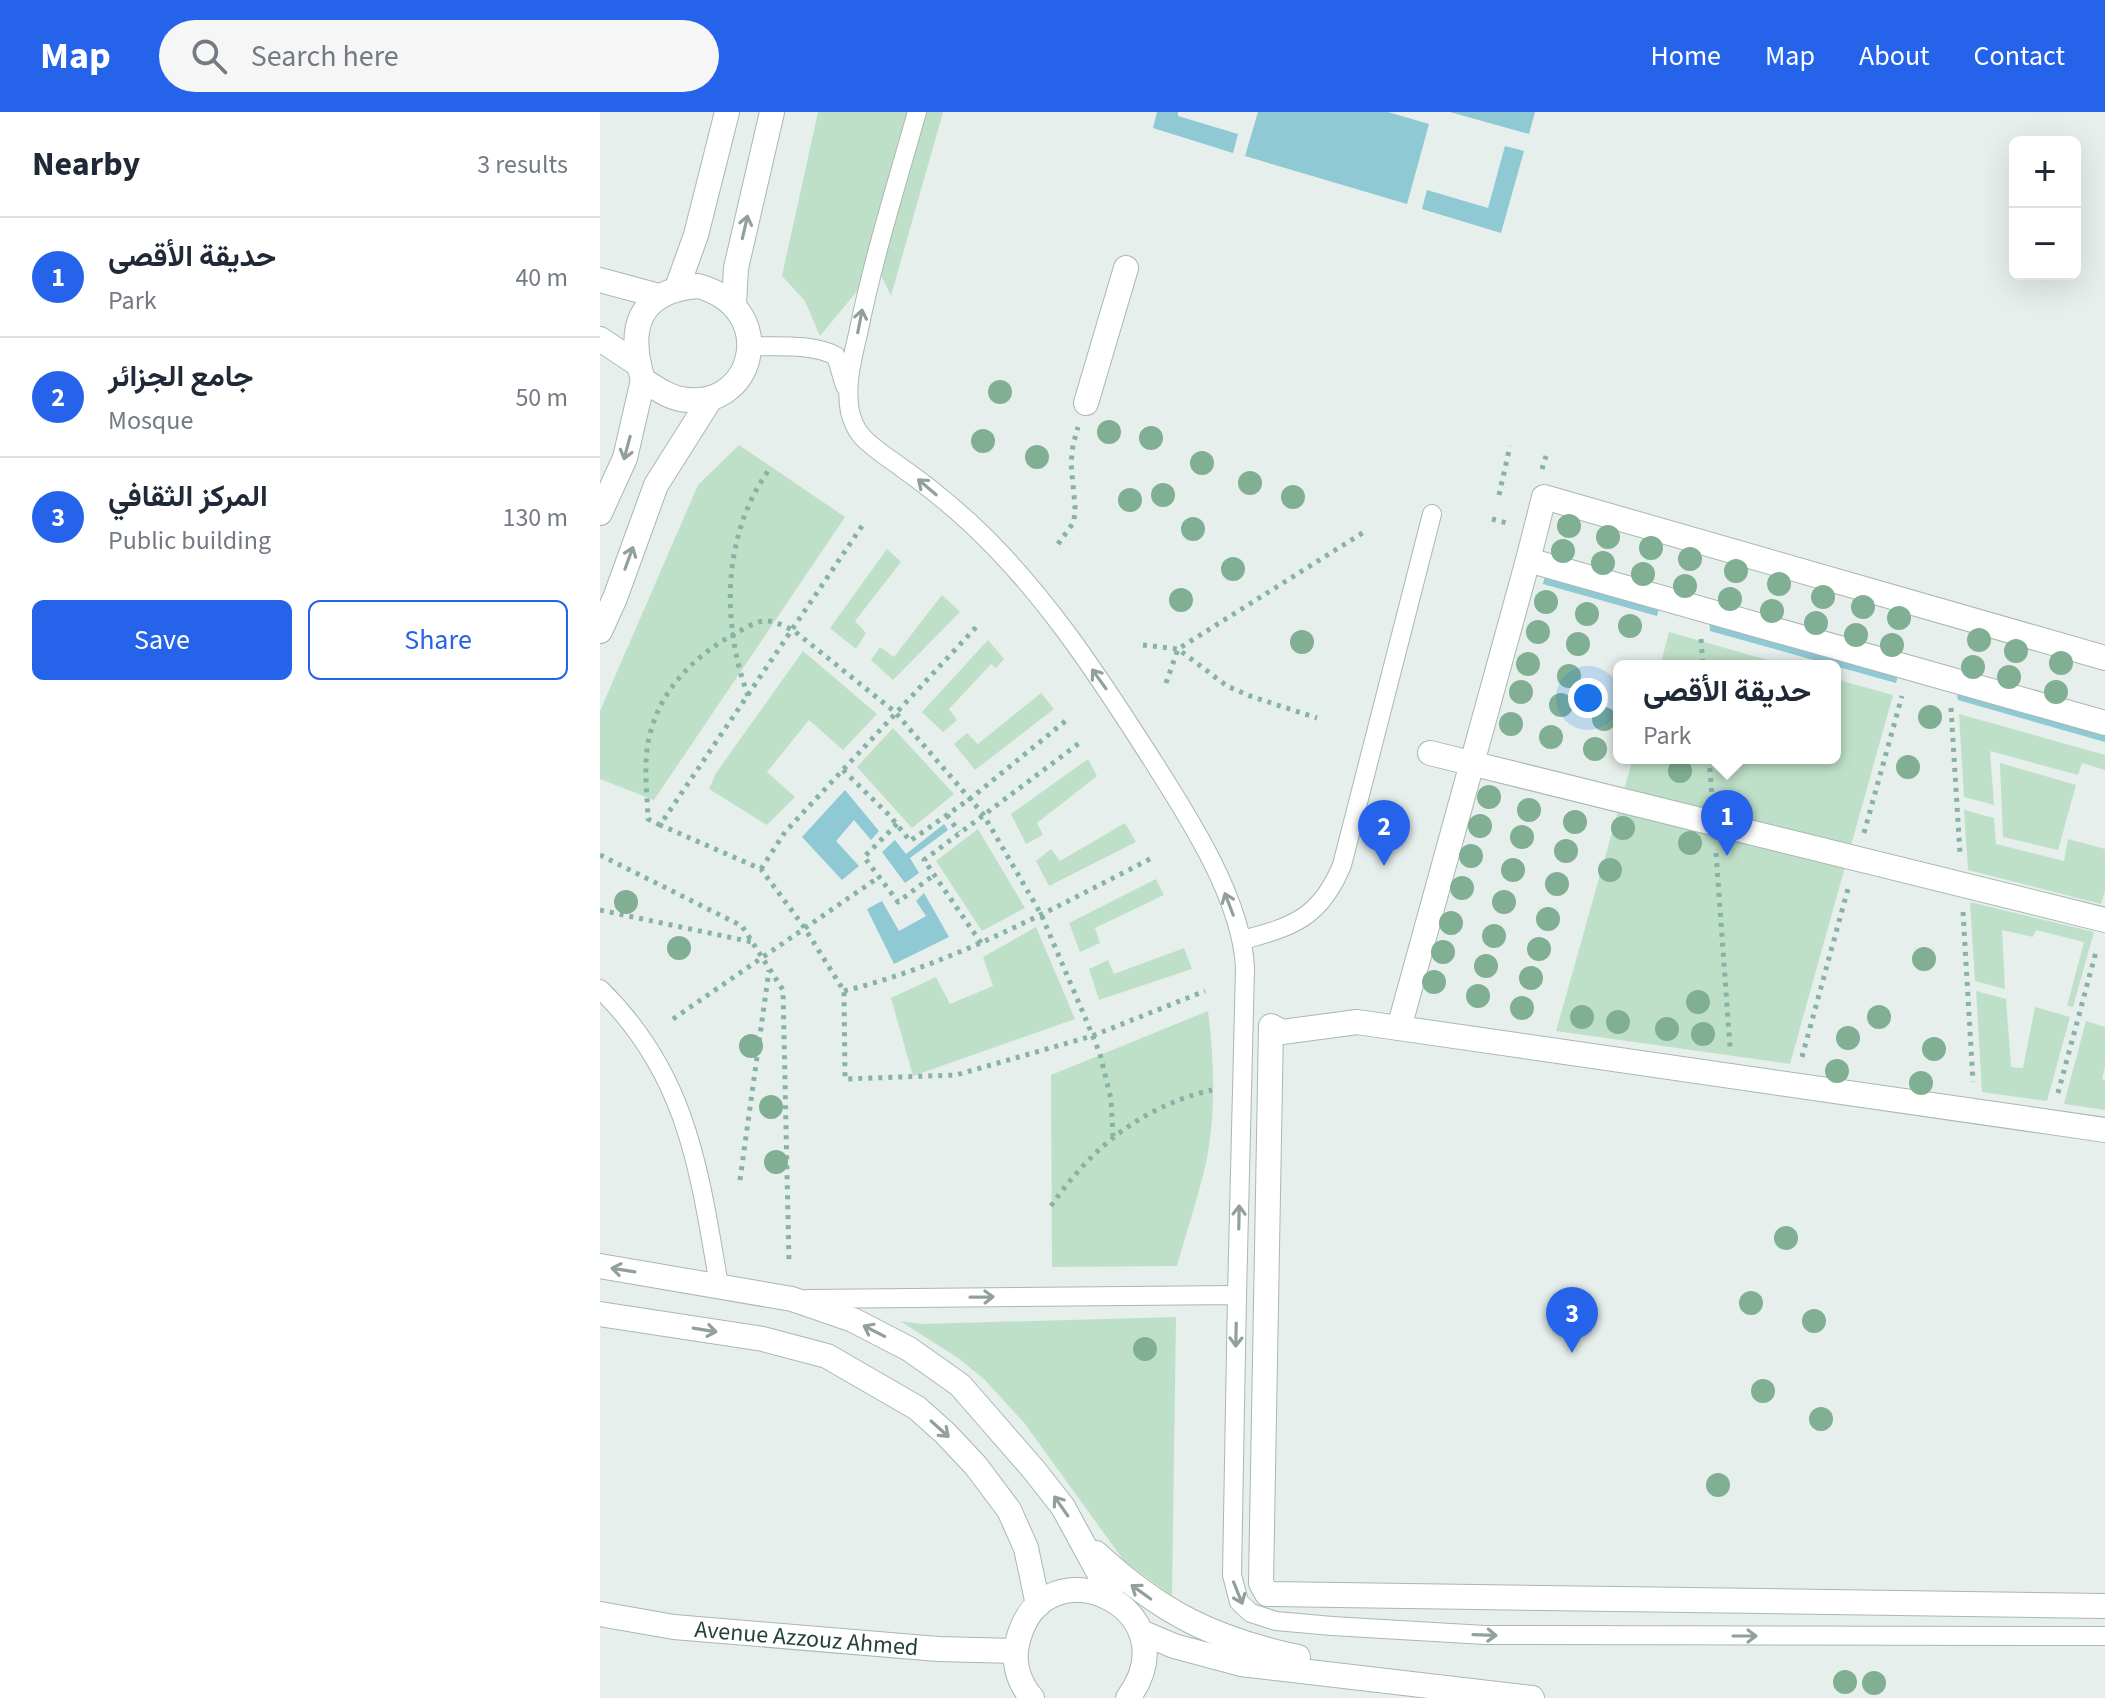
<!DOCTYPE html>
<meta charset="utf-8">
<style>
:root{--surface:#fff;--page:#f6f6f7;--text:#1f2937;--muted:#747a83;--line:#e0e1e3;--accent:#2563eb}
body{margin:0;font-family:"Source Sans 3",Vazirmatn,sans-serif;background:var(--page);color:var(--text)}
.controls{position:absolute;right:24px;top:24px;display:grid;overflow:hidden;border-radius:12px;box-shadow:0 8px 32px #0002}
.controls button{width:72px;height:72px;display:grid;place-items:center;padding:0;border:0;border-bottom:2px solid var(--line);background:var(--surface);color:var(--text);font:40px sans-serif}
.you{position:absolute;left:988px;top:586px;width:28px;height:28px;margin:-20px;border:6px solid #fff;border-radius:50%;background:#1a73e8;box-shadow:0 0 0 12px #1a73e833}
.badge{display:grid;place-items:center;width:52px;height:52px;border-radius:50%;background:var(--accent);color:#fff;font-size:26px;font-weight:700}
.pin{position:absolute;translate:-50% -66px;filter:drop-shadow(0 2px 4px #0008)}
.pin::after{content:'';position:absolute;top:42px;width:28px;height:24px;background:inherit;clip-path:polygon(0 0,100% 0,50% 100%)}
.popup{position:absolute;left:1013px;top:548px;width:228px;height:104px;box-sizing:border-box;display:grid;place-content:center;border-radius:12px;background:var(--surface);filter:drop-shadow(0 2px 6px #0005);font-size:26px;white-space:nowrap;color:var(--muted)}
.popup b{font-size:30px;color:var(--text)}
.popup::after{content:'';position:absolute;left:50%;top:100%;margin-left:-16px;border:16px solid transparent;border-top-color:var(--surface)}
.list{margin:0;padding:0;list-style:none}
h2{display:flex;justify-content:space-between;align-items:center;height:104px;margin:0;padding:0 32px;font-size:34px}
h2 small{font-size:26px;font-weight:400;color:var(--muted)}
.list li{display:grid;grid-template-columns:52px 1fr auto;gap:24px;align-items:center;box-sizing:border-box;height:120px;padding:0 32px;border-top:2px solid var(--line)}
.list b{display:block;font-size:30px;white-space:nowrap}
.list p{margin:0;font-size:26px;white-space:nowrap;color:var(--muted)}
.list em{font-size:26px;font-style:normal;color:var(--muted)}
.actions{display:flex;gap:16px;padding:24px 32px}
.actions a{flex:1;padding:18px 0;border:2px solid var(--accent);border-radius:12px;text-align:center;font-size:28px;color:var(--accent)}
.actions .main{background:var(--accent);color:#fff}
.icon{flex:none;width:44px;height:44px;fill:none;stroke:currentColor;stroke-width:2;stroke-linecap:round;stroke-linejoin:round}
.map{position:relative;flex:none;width:1505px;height:1586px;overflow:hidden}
header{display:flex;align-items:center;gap:48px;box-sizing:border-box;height:112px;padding:0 40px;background:var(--accent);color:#fff}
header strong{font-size:38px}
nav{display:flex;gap:44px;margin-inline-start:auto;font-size:28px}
.search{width:560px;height:72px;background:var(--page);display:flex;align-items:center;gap:20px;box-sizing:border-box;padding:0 28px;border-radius:44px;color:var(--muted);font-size:30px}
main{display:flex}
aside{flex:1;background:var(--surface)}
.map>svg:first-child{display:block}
</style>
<header>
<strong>Map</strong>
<div class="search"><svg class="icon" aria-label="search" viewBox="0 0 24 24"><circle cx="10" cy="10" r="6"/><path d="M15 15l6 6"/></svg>Search here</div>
<nav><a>Home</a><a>Map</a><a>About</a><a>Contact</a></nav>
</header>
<main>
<aside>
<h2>Nearby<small>3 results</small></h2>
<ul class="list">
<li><span class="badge">1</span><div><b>حديقة الأقصى</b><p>Park</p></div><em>40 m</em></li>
<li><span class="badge">2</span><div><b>جامع الجزائر</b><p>Mosque</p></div><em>50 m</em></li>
<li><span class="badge">3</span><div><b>المركز الثقافي</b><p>Public building</p></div><em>130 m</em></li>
</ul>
<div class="actions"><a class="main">Save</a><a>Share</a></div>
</aside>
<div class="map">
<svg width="1505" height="1586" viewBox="0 0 1505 1586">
<rect width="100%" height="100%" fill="#e6efeb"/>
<g fill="#bfe0c8">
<polygon points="218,0 309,0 258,178 220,224 205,189 182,164"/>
<polygon points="324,0 343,0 291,184 282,165 281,156"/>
<polygon points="139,333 245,405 54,688 0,667 0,599 98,373"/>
<polygon points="287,437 301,450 255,509 266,521 256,537 230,516"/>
<polygon points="342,483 360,500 293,568 271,548 280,535 294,545"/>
<polygon points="1069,520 1189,554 1060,554"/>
<polygon points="388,528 404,547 396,556 391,552 349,597 357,608 343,620 322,600"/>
<polygon points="203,539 277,602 243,638 209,608 167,660 195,685 167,713 109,677 116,661"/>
<polygon points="1235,567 1293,583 1190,952 956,919 1033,646 1235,646"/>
<polygon points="441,581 454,597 375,658 354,632 367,621 378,632"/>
<polygon points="1359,602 1505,643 1505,658 1482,651 1478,663 1390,639 1394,693 1364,685"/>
<polygon points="293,616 354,682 312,716 257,655"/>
<polygon points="488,647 497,664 437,711 443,723 426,732 411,702"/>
<polygon points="1400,651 1476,673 1458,738 1403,725"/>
<polygon points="1364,698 1394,706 1396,732 1464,749 1468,727 1505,737 1505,779 1501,792 1368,758"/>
<polygon points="525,711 536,730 449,774 436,749 451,737 460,749"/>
<polygon points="378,717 425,796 382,819 336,749"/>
<polygon points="556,767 564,783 495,816 500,831 480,840 469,811"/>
<polygon points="1370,790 1494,820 1473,895 1467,894 1484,830 1436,818 1433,825 1402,818 1405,877 1375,869"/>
<polygon points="436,815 475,907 313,964 291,886 336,865 350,892 393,874 383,845"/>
<polygon points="584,836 592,857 499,888 489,857 508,848 514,862"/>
<polygon points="1376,879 1406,887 1411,955 1423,956 1435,895 1470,905 1447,989 1382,980"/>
<path d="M 608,899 C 614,946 616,999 607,1046 C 599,1083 587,1118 577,1154 L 452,1155 L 451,963 Z"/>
<polygon points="1486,909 1505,915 1505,955 1502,967 1505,968 1505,998 1464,992"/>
<polygon points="576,1205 572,1484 524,1449 425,1312 385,1268 358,1246 300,1209 321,1212"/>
</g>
<g fill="#8ec9d4">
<polygon points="557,0 578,0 578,4 638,22 633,41 553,16"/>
<polygon points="658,0 788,0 829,12 807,92 645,44"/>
<polygon points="850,0 935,0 929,22"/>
<polygon points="905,34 924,39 901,121 822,97 827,78 888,96"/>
<polygon points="946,460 1060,492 1057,504 943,472"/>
<polygon points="1109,506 1299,559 1296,571 1110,519"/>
<polygon points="1356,576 1505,617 1505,630 1358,588"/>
<polygon points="245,678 279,719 271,728 254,708 236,729 259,754 242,768 202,725"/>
<polygon points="344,712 348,718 310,746 319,761 305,771 282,740 295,728 306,742"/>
<polygon points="324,781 349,825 294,852 267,797 282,789 299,819 326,804 316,789"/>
</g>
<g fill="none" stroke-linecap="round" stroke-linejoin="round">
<defs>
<g id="service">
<path d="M 317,0 C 296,74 273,147 258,222 C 252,247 245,274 250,300 C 252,307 255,316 260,322 C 270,335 289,346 302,356 C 325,372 347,390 368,409 C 441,476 496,560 549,643 C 586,701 642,786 645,856 L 637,1183"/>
<path d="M 149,234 C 177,235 211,231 236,244 L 245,274"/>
<path d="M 642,828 C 693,815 721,805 742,753 L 832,402"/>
<path d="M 0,877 C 88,963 99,1058 119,1173"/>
<polyline points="207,1187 637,1183 632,1463 639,1490 651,1501 676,1509 732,1514 885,1523 1505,1524"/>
</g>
<g id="pedestrian">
<polyline points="486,291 526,156"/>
<polyline points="928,448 944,385 1505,546"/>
<polyline points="830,641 1505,808"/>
<polyline points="799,916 928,448 1505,611"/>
<polyline points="1505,1018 757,910 682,920 671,914 661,1471 667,1482 1505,1494"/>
</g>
<g id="minor">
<path id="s1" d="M 0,1502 L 74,1515 L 338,1537 L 415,1539"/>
</g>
<g id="tertiary">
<polyline points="0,168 59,184"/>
<path d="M 98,174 C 179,196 155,295 88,288 C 71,287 57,277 43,268 C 27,216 38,179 98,174 Z"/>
<polyline points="77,176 96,123 127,0"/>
<polyline points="134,192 136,156 172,0"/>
<polyline points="0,227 39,253"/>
<polyline points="0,401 25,346 43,268"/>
<polyline points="0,519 15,486 56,373 111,286"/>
<polyline points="0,1154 192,1187 253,1208 309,1237 360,1273 434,1358 463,1395 513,1487"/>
<polyline points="0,1202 163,1227 227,1244 317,1296 345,1321 376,1354 409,1398 426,1436 438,1493"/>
<path d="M 496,1441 C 560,1500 613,1527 698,1545"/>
<polyline points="541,1520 574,1534 641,1552 932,1586"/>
<path d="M 432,1586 C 418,1570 412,1549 418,1528 C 444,1427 594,1496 528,1586"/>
</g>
</defs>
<use href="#service" stroke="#a8b8b2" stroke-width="20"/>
<use href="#pedestrian" stroke="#a8b8b2" stroke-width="26"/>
<use href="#minor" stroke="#a8b8b2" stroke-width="26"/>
<use href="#tertiary" stroke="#a8b8b2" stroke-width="26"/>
<g stroke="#86b3a5" stroke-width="5" stroke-dasharray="4 6" stroke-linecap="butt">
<polyline points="942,357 946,344"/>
<polyline points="899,383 910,334"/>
<polyline points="892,407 907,411"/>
<polyline points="262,414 60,713 161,757 204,815 244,879 245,967 356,963 492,924 605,879"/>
<polyline points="458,432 474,410 475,394 471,351 473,333 478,315"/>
<polyline points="1101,527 1103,554"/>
<polyline points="543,533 578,537 627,574 650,584 717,606"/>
<polyline points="566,571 578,537 764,420"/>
<path d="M 148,584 C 121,510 122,421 171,355"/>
<polyline points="1351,596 1360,742"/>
<polyline points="1109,646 1112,684"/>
<polyline points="243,658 290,704 310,729 371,686 468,607"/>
<polyline points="347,703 359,720"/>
<polyline points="297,712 264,745 298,790 334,763"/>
<path d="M 60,713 L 48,707 C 47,676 42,645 52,615 C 65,572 98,542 136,521 C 144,517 154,510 164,509 C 174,508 185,515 193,518 L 295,600 L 383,702 L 441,802 L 487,910 L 500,942 L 511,987 L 513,1024"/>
<polyline points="1264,721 1302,584"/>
<polyline points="1116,741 1130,935"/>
<polyline points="0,743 142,814 183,878 189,1152"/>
<polyline points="161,757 185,720 380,511"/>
<polyline points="0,798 152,830"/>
<polyline points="1363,800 1373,970"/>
<polyline points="381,831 324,748 482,629"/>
<path d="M 244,879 C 353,852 452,797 552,746"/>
<polyline points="73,907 279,765"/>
<polyline points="1202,945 1249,773"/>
<polyline points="1458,981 1497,836"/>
<polyline points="140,1068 169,858"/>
<path d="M 451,1094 C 491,1036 542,994 612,978"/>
</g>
<use href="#service" stroke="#fff" stroke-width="18"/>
<use href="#pedestrian" stroke="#fff" stroke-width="24"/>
<use href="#minor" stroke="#fff" stroke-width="24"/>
<use href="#tertiary" stroke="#fff" stroke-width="24"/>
</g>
<g fill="#80af93">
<circle cx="400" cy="280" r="12"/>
<circle cx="509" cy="320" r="12"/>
<circle cx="551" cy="326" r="12"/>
<circle cx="383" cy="329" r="12"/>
<circle cx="437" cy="345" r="12"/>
<circle cx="602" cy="351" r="12"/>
<circle cx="650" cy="371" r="12"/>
<circle cx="563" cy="383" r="12"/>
<circle cx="693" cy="385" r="12"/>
<circle cx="530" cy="388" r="12"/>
<circle cx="969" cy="414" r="12"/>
<circle cx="593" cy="417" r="12"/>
<circle cx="1008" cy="425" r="12"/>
<circle cx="1051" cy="436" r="12"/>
<circle cx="963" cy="439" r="12"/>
<circle cx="1090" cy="447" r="12"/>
<circle cx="1003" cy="451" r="12"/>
<circle cx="633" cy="457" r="12"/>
<circle cx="1136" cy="459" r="12"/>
<circle cx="1043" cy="462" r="12"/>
<circle cx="1179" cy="472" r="12"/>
<circle cx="1085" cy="474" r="12"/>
<circle cx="1223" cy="485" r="12"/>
<circle cx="1130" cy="487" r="12"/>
<circle cx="581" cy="488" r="12"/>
<circle cx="946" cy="490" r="12"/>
<circle cx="1263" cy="495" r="12"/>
<circle cx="1172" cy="499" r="12"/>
<circle cx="987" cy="502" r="12"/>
<circle cx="1299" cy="506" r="12"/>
<circle cx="1216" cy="511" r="12"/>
<circle cx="1030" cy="514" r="12"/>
<circle cx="938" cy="520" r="12"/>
<circle cx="1256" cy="523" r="12"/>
<circle cx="1379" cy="528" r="12"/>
<circle cx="702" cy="530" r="12"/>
<circle cx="978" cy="532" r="12"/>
<circle cx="1292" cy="533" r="12"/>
<circle cx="1416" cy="539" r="12"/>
<circle cx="1461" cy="551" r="12"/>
<circle cx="928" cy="552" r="12"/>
<circle cx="1373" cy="555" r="12"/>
<circle cx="969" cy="564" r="12"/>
<circle cx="1409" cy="565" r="12"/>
<circle cx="921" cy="580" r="12"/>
<circle cx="1456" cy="580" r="12"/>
<circle cx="961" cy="593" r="12"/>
<circle cx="1330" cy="605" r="12"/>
<circle cx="1004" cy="607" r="12"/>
<circle cx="911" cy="612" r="12"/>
<circle cx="951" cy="625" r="12"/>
<circle cx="995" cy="637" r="12"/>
<circle cx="1308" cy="655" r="12"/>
<circle cx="1080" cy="659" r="12"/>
<circle cx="889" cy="685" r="12"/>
<circle cx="929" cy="698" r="12"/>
<circle cx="975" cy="710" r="12"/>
<circle cx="880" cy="714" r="12"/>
<circle cx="1023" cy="716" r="12"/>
<circle cx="922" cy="725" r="12"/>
<circle cx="1090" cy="731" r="12"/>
<circle cx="966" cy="739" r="12"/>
<circle cx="871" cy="744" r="12"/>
<circle cx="913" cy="758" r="12"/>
<circle cx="1010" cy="758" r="12"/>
<circle cx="957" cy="772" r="12"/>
<circle cx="862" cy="776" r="12"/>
<circle cx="26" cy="790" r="12"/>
<circle cx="904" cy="790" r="12"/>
<circle cx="948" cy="807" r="12"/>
<circle cx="851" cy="811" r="12"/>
<circle cx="894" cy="824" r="12"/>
<circle cx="79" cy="836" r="12"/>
<circle cx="939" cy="837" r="12"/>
<circle cx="843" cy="840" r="12"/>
<circle cx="1324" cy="847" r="12"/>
<circle cx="886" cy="854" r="12"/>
<circle cx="931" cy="866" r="12"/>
<circle cx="834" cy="870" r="12"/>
<circle cx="878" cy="884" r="12"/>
<circle cx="1098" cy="890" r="12"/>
<circle cx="922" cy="896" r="12"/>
<circle cx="982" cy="905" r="12"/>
<circle cx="1279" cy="905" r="12"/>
<circle cx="1018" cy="910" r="12"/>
<circle cx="1067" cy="917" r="12"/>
<circle cx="1103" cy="922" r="12"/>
<circle cx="1248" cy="926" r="12"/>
<circle cx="151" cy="934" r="12"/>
<circle cx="1334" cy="937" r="12"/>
<circle cx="1237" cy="959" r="12"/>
<circle cx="1321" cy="971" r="12"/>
<circle cx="171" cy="995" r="12"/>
<circle cx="176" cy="1050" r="12"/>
<circle cx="1186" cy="1126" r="12"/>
<circle cx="1151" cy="1191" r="12"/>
<circle cx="1214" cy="1209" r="12"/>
<circle cx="545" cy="1237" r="12"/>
<circle cx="1163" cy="1279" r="12"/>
<circle cx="1221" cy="1307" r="12"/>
<circle cx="1118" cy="1373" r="12"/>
<circle cx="1245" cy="1570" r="12"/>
<circle cx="1274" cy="1571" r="12"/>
</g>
<defs><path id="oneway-shaft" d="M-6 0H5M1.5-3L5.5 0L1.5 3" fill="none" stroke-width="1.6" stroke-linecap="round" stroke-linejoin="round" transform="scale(2)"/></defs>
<g stroke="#92a09c">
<use href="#oneway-shaft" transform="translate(145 115) rotate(-77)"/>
<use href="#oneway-shaft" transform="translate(260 209) rotate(-79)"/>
<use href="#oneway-shaft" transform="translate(27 336) rotate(105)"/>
<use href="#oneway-shaft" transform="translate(327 375) rotate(-140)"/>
<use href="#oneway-shaft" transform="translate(29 446) rotate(-70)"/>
<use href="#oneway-shaft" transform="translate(499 567) rotate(-126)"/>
<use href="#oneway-shaft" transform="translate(629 792) rotate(-111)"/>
<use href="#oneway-shaft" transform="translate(639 1105) rotate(-89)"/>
<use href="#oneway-shaft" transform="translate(23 1158) rotate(-171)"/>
<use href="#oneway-shaft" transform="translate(382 1185) rotate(-1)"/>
<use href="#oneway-shaft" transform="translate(105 1218) rotate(9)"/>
<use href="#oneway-shaft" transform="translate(274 1219) rotate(-153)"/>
<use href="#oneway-shaft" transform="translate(636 1223) rotate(91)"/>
<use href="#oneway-shaft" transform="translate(340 1317) rotate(42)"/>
<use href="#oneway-shaft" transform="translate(461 1394) rotate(-125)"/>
<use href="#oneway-shaft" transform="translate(541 1480) rotate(-144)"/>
<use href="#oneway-shaft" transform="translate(638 1481) rotate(68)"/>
<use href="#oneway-shaft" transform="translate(885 1523) rotate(2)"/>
<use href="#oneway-shaft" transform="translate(1145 1524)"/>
</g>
<g text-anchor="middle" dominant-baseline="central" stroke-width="8" stroke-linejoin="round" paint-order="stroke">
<g font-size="24" fill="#24423a" stroke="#f7fbf9">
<text stroke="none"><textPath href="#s1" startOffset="208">Avenue Azzouz Ahmed</textPath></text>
</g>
</g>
</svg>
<div class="controls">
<button>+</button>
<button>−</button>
</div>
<div class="you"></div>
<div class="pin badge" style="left:1127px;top:744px">1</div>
<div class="popup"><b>حديقة الأقصى</b>Park</div>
<div class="pin badge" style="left:784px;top:754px">2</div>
<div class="pin badge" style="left:972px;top:1241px">3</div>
</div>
</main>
